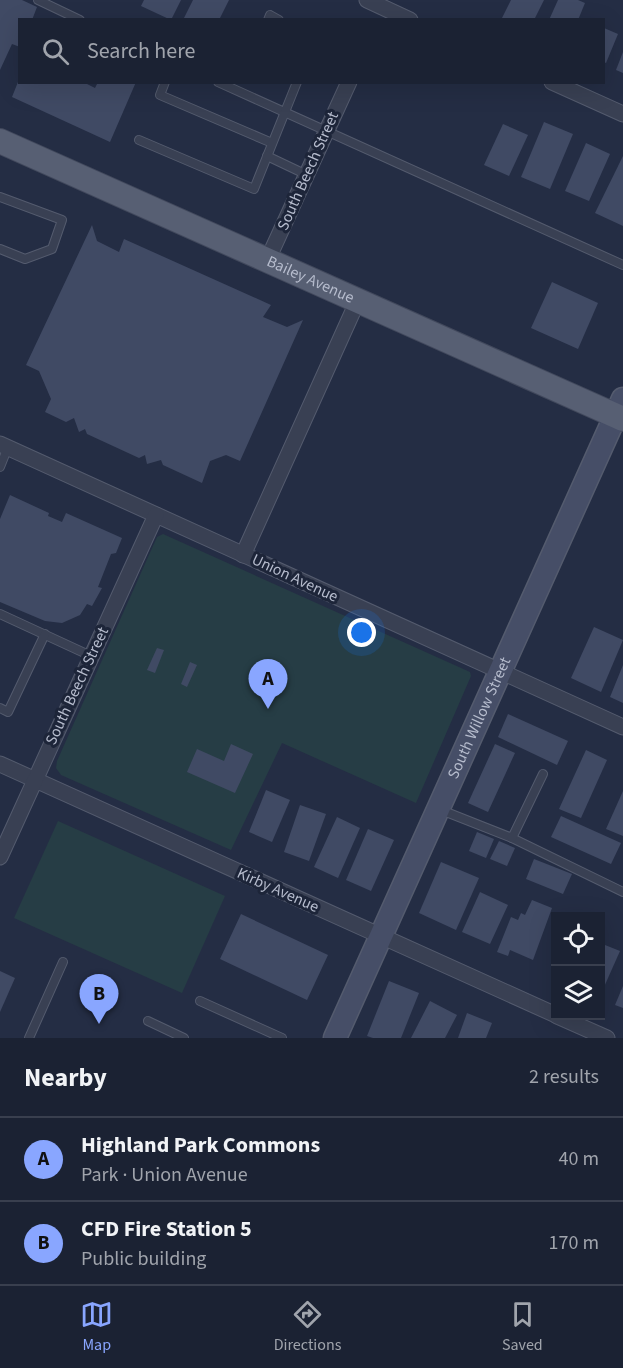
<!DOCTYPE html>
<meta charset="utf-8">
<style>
:root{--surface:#1b2233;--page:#282f3f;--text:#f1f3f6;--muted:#a0a4ac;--line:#393f4e;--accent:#89a6ff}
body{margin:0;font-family:"Source Sans 3",sans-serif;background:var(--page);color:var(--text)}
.controls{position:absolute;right:18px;bottom:18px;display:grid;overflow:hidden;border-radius:0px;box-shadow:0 6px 24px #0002}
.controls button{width:54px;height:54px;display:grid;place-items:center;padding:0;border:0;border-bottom:2px solid var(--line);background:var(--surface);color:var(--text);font:30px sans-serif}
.you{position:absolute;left:362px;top:633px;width:21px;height:21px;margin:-15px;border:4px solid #fff;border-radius:50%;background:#1a73e8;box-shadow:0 0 0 9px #1a73e833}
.badge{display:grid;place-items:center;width:39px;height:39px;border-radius:50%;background:var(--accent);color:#111;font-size:20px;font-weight:700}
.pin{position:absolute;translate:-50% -50px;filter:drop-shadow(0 2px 3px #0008)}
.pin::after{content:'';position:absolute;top:32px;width:21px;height:18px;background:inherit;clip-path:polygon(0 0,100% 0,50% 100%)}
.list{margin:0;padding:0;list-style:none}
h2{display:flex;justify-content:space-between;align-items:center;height:78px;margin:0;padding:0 24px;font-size:26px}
h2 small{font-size:20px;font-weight:400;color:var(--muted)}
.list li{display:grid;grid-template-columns:39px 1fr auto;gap:18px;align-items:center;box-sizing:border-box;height:84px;padding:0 24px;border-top:2px solid var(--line)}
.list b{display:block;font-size:22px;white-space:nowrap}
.list p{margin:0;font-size:20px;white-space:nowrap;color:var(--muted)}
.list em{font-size:20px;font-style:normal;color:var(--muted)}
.icon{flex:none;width:33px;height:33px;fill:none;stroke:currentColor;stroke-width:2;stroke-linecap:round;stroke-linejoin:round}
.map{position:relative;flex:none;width:623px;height:1038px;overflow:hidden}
.search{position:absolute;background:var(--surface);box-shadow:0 6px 24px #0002;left:18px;right:18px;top:18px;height:66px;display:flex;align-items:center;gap:15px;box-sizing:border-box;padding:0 21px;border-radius:0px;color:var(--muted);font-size:22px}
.sheet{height:246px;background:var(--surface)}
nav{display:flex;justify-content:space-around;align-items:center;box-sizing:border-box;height:84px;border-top:2px solid var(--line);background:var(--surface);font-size:16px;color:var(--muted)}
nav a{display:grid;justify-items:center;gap:3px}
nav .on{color:var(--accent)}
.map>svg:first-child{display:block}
</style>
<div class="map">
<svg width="623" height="1038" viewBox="0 0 623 1038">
<rect width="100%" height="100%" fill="#242d44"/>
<g fill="#263d45">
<polygon points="163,534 470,672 471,676 416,803 282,743 231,850 61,775 56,768 57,761 157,537"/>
<polygon points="58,821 225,896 182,993 14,918"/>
</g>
<g fill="#404a64">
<polygon points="0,0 22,0 37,7 32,20 20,20 20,47 12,44 0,70"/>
<polygon points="144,0 181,0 171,20 141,6"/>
<polygon points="193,0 229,0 219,20 183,20"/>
<polygon points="511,0 544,0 534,20 506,20 502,18"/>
<polygon points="558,0 578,0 585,3 578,20 549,20"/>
<polygon points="604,28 618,34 606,63 604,62"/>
<polygon points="623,52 623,73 616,70"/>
<polygon points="18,82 83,82 95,88 98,82 136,82 110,142 12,97"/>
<polygon points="544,122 573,134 550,189 521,177"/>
<polygon points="503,124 528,135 509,176 484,165"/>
<polygon points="586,143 610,154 589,201 565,191"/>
<polygon points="623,156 623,226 595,213"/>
<polygon points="92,225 97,241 119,252 124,239 271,305 263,317 287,327 303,320 240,461 226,455 210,461 202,483 163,465 161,460 147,464 145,455 139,458 87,434 85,429 79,432 74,418 66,422 45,412 51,399 39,371 26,365"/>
<polygon points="552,282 598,303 578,349 531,328"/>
<polygon points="10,495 49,513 48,516 62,522 66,513 122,538 116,553 111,554 98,587 102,588 92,606 87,604 80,615 62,623 45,621 0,602 0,519"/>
<polygon points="594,627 623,640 601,692 571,678"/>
<polygon points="157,648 164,650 155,673 147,670"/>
<polygon points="190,662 197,665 187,687 181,684"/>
<polygon points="623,665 623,703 610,697"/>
<polygon points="508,714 568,741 557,765 498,737"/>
<polygon points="231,744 253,754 235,793 187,772 197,749 224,761"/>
<polygon points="495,744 515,753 488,812 468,803"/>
<polygon points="586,750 607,760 581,818 559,809"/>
<polygon points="266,790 290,800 272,842 249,832"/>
<polygon points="623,791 623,836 606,829"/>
<polygon points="300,805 326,814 309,861 284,852"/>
<polygon points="561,816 621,843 611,864 551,837"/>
<polygon points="337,817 360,828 338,878 314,867"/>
<polygon points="368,829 394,840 371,891 346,880"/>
<polygon points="477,832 494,839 486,858 469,851"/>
<polygon points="499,841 515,848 507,866 490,859"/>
<polygon points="534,859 572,874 563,894 526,879"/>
<polygon points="441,862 479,878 456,930 419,913"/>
<polygon points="480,892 508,905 490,944 462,932"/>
<polygon points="532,900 552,908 533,960 510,950 508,956 497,952 511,917 518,920 521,913 525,915"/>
<polygon points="241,914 328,955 307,1000 220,959"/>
<polygon points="600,943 620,951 600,996"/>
<polygon points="0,971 15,978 0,1012"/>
<polygon points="389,981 419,993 401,1038 373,1038 367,1036"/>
<polygon points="623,986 623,1008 615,1005"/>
<polygon points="430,1001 457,1015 445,1038 411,1038"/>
<polygon points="467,1013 492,1023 486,1038 458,1038"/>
</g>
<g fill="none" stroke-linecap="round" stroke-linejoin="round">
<defs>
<g id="service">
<polyline points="38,0 80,20"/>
<polyline points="268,20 270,15 279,20"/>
<polyline points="165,82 160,95 272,143"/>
<polyline points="218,82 623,265"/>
<polyline points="139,140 254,189 297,82"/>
<polyline points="267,156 307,175"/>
<polyline points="0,197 62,220 52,249 25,259 0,249"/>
<polyline points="0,467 8,447"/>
<polyline points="0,614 91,656"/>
<polyline points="0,708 8,712 45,634"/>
<polyline points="441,810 512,838 623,892"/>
<polyline points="512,838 543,774"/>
<polyline points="200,1001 282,1038"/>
<polyline points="148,1021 184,1038"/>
<polyline points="29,1038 63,962"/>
</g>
<g id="minor">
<polyline points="367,0 410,20"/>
<polyline points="552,82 623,114"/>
<polyline points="268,259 349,82"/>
<polyline points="0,444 623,727"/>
<polyline points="243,555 358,300"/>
<polyline points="0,764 556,1015"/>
<polyline points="0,857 156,515"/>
<polyline points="557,1016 607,1038"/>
</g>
<g id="secondary">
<path id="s1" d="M 335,1038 L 623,399"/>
</g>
<g id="primary">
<path id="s2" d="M 0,141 L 623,419"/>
</g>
</defs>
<use href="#service" stroke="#545b6e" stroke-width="10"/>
<use href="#minor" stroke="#545b6e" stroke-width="17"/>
<use href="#secondary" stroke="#545b6e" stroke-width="25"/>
<use href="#primary" stroke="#42495d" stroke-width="26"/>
<use href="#service" stroke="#394053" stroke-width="8"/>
<use href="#minor" stroke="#394053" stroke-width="15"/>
<use href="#secondary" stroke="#464e67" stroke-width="22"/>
<use href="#primary" stroke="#575f73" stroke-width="24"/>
</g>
<g text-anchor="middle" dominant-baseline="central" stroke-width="6" stroke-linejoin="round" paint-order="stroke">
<g font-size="16" fill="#b6bccd" stroke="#1d2539">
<text transform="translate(308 171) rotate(-66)">South Beech Street</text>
<text stroke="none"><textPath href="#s2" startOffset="340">Bailey Avenue</textPath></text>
<text transform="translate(295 578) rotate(25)">Union Avenue</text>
<text transform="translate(77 686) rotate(-65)">South Beech Street</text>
<text stroke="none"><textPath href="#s1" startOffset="351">South Willow Street</textPath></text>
<text transform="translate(278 890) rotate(24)">Kirby Avenue</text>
</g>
</g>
</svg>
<div class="controls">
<button><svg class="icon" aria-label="locate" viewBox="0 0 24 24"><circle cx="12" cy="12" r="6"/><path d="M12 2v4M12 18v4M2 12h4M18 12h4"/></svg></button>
<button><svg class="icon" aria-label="layers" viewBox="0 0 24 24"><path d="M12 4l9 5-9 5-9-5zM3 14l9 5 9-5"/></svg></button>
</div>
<div class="you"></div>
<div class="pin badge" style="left:268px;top:709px">A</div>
<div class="pin badge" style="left:99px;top:1024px">B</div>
<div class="search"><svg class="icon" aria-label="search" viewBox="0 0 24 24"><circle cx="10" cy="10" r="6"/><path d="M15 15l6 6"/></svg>Search here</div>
</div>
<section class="sheet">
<h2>Nearby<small>2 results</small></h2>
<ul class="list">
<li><span class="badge">A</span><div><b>Highland Park Commons</b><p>Park · Union Avenue</p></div><em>40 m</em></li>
<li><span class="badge">B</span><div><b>CFD Fire Station 5</b><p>Public building</p></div><em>170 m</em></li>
</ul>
</section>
<nav>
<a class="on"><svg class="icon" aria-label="map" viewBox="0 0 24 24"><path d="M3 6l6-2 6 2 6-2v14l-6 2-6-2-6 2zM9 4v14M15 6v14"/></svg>Map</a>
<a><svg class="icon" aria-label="directions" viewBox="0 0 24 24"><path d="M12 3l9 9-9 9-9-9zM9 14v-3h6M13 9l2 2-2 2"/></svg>Directions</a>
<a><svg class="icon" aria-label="saved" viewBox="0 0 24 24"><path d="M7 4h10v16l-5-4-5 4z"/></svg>Saved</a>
</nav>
